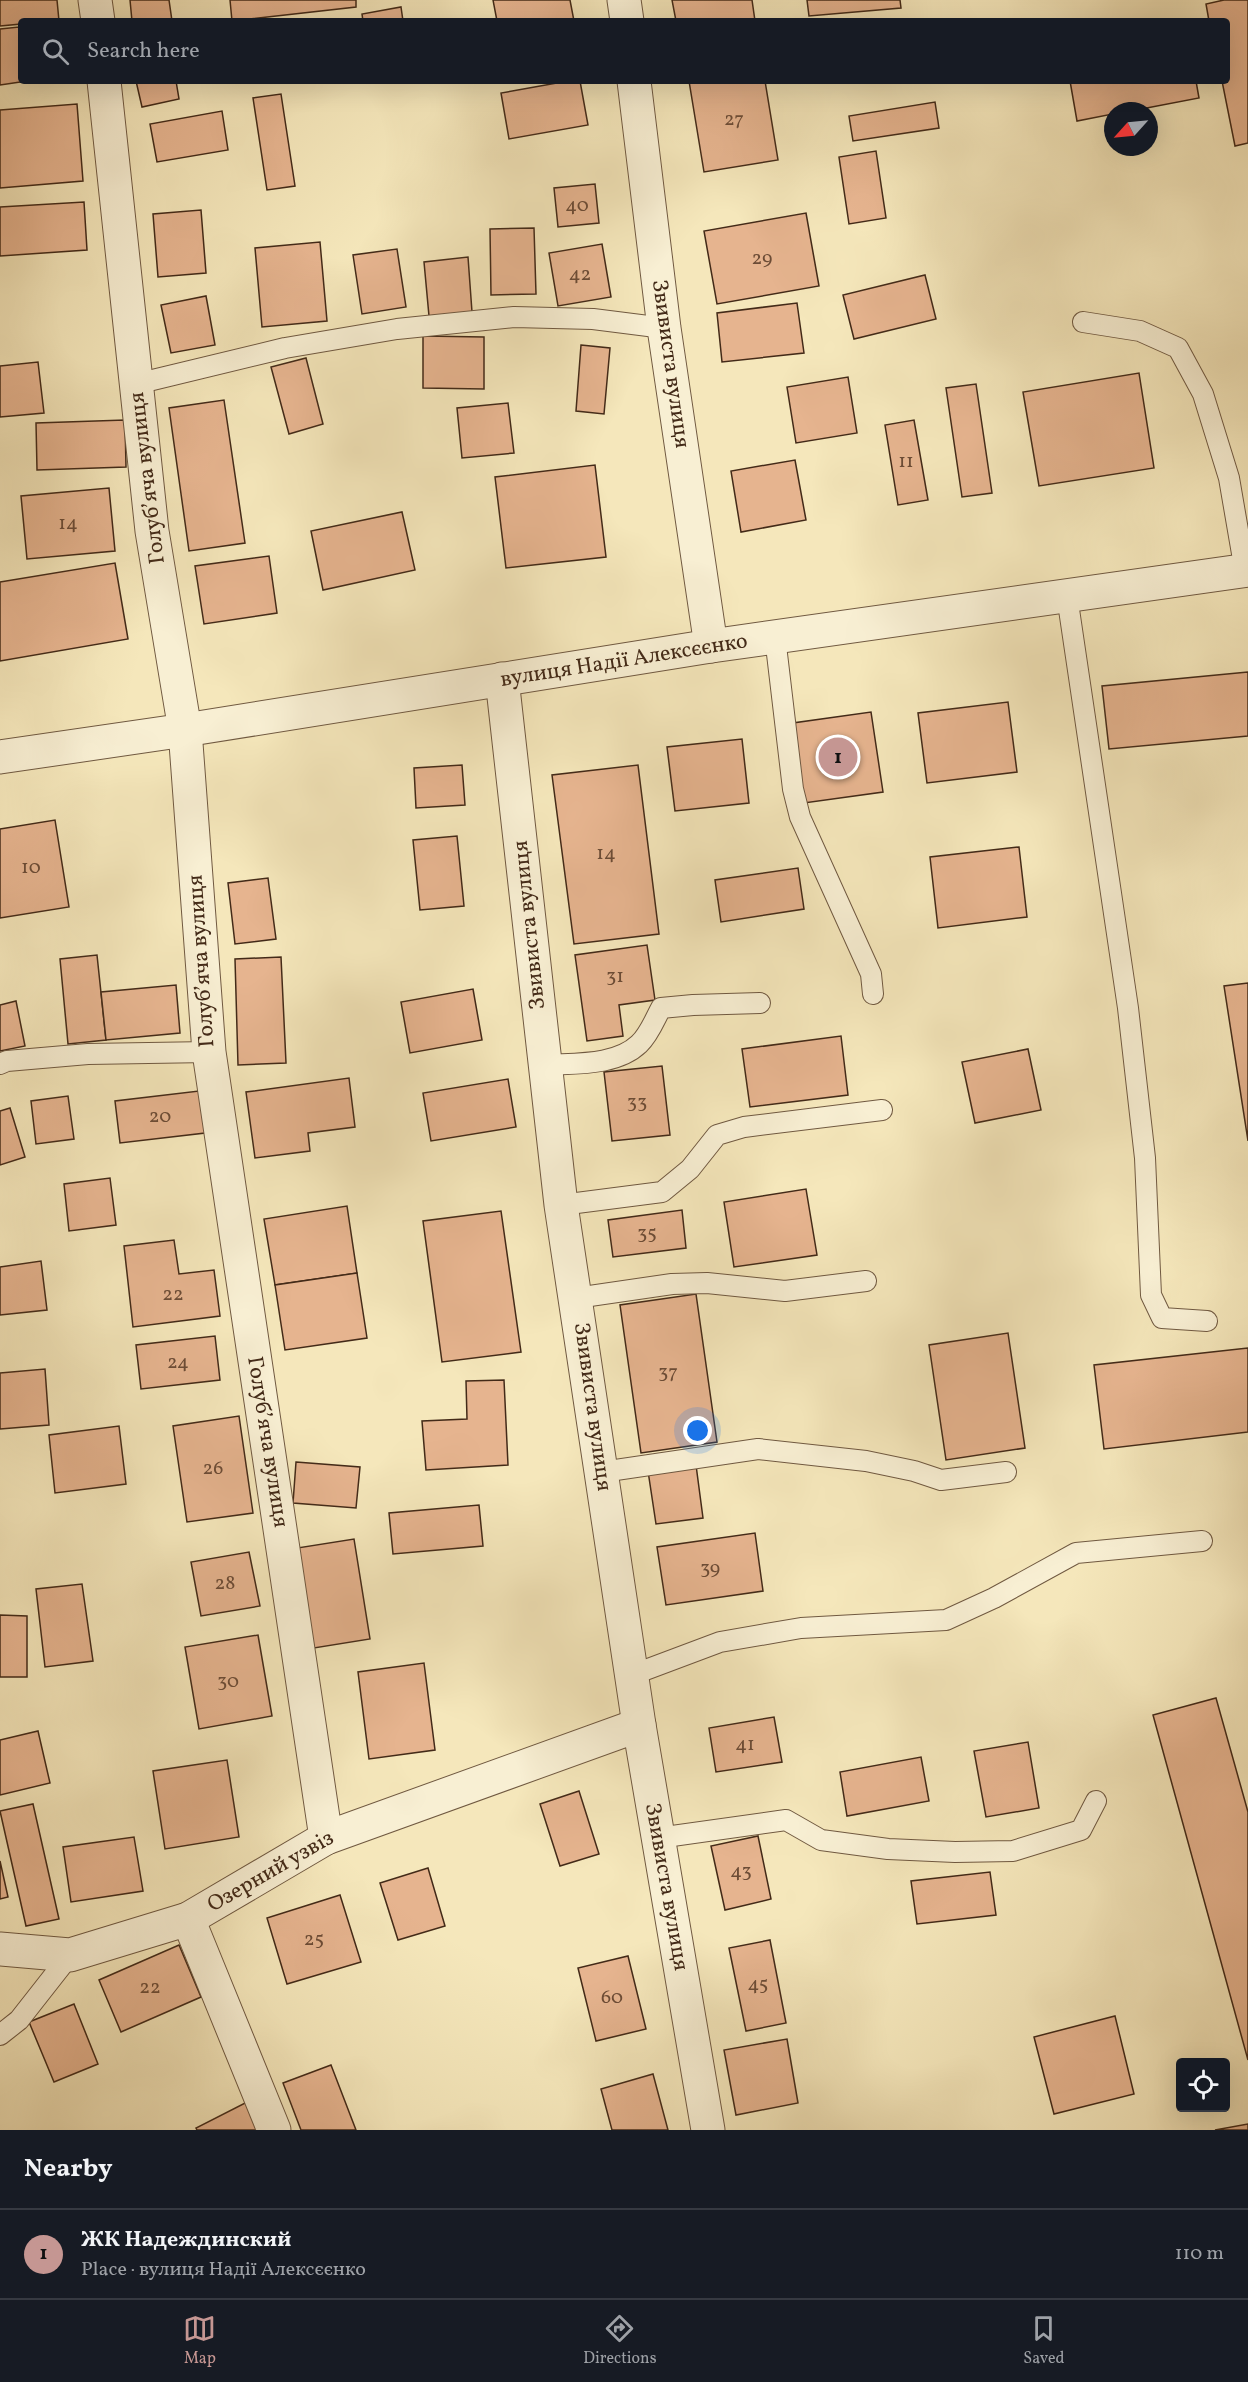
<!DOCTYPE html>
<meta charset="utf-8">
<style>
:root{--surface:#171b24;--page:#242831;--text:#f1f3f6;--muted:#9ea1a6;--line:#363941;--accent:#c59692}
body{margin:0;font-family:Vollkorn,serif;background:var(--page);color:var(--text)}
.controls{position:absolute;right:18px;bottom:18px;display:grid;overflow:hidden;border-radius:6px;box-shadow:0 6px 24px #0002}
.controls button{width:54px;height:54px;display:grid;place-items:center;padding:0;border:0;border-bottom:2px solid var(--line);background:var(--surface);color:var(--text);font:30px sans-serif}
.compass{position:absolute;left:1104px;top:102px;width:54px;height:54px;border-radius:50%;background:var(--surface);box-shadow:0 6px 24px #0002;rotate:243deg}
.you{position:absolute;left:698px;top:1431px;width:21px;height:21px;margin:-15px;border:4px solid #fff;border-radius:50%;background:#1a73e8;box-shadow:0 0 0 9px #1a73e833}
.badge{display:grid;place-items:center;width:39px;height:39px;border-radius:50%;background:var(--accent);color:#111;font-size:20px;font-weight:700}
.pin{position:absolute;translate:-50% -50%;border:3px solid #fff;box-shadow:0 2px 6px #0006}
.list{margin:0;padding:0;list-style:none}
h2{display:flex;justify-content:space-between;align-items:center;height:78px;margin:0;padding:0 24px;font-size:26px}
h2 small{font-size:20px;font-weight:400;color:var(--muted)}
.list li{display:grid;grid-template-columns:39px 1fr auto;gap:18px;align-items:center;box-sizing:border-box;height:90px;padding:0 24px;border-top:2px solid var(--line)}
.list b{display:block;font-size:22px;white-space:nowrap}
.list p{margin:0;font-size:20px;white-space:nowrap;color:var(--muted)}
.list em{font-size:20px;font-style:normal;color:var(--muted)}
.icon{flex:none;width:33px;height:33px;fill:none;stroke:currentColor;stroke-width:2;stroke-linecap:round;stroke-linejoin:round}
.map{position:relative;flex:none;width:1248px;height:2130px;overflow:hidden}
.search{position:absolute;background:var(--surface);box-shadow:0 6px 24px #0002;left:18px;right:18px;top:18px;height:66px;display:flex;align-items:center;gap:15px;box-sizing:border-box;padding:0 21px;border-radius:6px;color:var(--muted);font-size:22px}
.sheet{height:168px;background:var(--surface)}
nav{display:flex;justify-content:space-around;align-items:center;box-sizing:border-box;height:84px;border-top:2px solid var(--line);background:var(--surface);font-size:16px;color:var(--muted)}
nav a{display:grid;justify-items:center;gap:3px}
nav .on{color:var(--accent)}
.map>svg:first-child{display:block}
</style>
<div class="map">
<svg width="1248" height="2130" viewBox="0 0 1248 2130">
<rect width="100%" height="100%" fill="#f5e7bb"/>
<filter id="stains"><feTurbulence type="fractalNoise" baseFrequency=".00333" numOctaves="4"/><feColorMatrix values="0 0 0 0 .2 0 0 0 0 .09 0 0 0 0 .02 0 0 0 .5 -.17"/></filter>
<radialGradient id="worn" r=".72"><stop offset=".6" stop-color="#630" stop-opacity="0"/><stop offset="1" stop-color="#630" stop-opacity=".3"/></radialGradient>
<g fill="#e6b48f" stroke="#432a18" stroke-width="1.5">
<polygon points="0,0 57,0 59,21 21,21 21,24 0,26"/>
<polygon points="130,0 169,0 172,21 132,21"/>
<polygon points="230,0 356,0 356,7 232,21"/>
<polygon points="493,0 570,0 574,21 497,21"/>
<polygon points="672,0 752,0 755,21 676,21"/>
<polygon points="807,0 900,0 901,8 809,16"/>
<polygon points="1224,0 1248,0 1248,143 1235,146 1222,81 1227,81 1227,21 1209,21 1206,4"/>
<polygon points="401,7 403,21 363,21 362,14"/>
<polygon points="19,27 21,81 27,81 0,85 0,29"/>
<polygon points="136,81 176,81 179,99 142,107"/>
<polygon points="568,81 580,81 588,125 509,139 501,93"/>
<polygon points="689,81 765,81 778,160 704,172"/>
<polygon points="1070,81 1196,81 1199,98 1131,111 1113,111 1113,114 1077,121"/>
<polygon points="281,94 295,186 267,190 253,98"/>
<polygon points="935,102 939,128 853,141 849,116"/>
<polygon points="77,104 83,181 0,188 0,110"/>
<polygon points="222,111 228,150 157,162 150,124"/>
<polygon points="876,151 886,218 849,224 839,157"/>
<polygon points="595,184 599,223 558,227 554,188"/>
<polygon points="84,202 87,250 0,256 0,207"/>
<polygon points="201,210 206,273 158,277 153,214"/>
<polygon points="806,213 819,286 717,304 704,231"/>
<polygon points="534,228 536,294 491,295 490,229"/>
<polygon points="320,242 327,321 262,327 255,248"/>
<polygon points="602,244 611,297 558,306 549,253"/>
<polygon points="397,249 406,307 362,314 353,255"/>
<polygon points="468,257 472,312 429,316 424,262"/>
<polygon points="925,275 936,319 854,339 843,295"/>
<polygon points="206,296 215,345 171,353 161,305"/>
<polygon points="797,303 804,353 722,362 717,313"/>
<polygon points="423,336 484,337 484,389 423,388"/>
<polygon points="581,345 610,348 604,414 576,411"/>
<polygon points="306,358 323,424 289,434 271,367"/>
<polygon points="38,362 44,413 0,417 0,366"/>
<polygon points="1139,373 1154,468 1039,486 1023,392"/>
<polygon points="848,377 857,433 796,443 787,387"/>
<polygon points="976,384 992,493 962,497 946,388"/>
<polygon points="224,400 245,543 189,551 169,408"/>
<polygon points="508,403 514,453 462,458 457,408"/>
<polygon points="125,420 126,467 37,470 36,423"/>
<polygon points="914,420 928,500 898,505 885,425"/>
<polygon points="795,460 806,520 741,532 731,471"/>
<polygon points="595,465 606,557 506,568 495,477"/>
<polygon points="109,488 115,551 27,559 21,496"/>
<polygon points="402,512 415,570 323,590 311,531"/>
<polygon points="269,556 277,613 204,624 195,566"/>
<polygon points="115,563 128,639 0,661 0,582"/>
<polygon points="1248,672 1248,736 1109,749 1102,686"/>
<polygon points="1008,702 1017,772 927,783 918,713"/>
<polygon points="871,712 883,792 804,803 793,723"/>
<polygon points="742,739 749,803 675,811 667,747"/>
<polygon points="462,765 465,805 416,808 414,768"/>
<polygon points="638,765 659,934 574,944 552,775"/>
<polygon points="55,820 69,907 0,918 0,829"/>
<polygon points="457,836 464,906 420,910 413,840"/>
<polygon points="1019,847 1027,917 938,928 930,857"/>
<polygon points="798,868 804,909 721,922 715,880"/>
<polygon points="268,878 276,939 235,944 228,883"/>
<polygon points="647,945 655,1000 619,1005 623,1036 587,1041 575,955"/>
<polygon points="97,955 106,1040 68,1044 60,959"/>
<polygon points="281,957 286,1063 238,1065 235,959"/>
<polygon points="1248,983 1248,1141 1224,986"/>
<polygon points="176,985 180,1033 106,1040 101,992"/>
<polygon points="473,989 482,1040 410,1053 401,1002"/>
<polygon points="16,1001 25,1046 0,1051 0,1005"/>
<polygon points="841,1036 848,1095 750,1107 742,1049"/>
<polygon points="1028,1049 1041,1110 975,1123 962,1062"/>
<polygon points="662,1066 670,1135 612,1141 604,1072"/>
<polygon points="349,1078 355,1127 308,1133 310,1151 255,1158 246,1092"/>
<polygon points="508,1079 516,1127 431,1141 423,1093"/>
<polygon points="199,1091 205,1133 120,1143 115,1101"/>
<polygon points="68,1096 74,1139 36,1144 31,1101"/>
<polygon points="10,1108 25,1157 0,1165 0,1111"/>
<polygon points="110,1178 116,1225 69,1231 64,1184"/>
<polygon points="806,1189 817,1255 734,1267 724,1202"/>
<polygon points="347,1206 357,1273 275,1285 264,1219"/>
<polygon points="682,1210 686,1248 613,1257 608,1220"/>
<polygon points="501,1211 521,1352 442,1362 423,1221"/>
<polygon points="174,1240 179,1274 214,1270 220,1316 133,1327 124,1246"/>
<polygon points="41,1261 47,1310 0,1315 0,1267"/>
<polygon points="357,1273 367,1338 285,1350 275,1285"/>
<polygon points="696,1294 717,1442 641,1453 620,1305"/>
<polygon points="1008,1333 1025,1448 946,1460 929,1345"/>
<polygon points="215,1336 220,1380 141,1389 136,1345"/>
<polygon points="1248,1348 1248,1432 1104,1449 1094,1365"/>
<polygon points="45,1369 49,1425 0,1429 0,1373"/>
<polygon points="504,1380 508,1465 426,1470 422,1421 467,1419 466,1381"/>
<polygon points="239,1416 253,1513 187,1522 173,1426"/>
<polygon points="119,1426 126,1484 55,1493 49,1435"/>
<polygon points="296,1462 360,1467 356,1508 293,1503"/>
<polygon points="696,1465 703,1518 656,1524 648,1471"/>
<polygon points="479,1505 483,1546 393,1554 389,1513"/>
<polygon points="755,1533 763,1591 666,1605 657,1547"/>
<polygon points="354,1539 370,1639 314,1648 297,1548"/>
<polygon points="249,1552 260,1606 201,1616 191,1562"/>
<polygon points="82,1584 93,1661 45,1667 36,1589"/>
<polygon points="0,1615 27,1616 27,1677 0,1677"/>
<polygon points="258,1635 272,1716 199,1729 185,1647"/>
<polygon points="424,1663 435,1750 369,1759 358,1672"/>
<polygon points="1216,1698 1248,1812 1248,2060 1153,1715"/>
<polygon points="774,1717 782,1762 716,1772 709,1728"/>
<polygon points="38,1731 50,1783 0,1795 0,1740"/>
<polygon points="1028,1742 1039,1808 986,1817 974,1751"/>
<polygon points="921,1757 929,1801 847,1816 840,1772"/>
<polygon points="227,1760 239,1837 165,1849 153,1771"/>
<polygon points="579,1791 599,1854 560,1866 540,1804"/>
<polygon points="33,1804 59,1919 26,1926 0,1811"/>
<polygon points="758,1836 771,1899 725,1910 711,1846"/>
<polygon points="134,1837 143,1891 71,1902 63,1847"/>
<polygon points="0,1861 8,1897 0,1899"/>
<polygon points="428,1868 445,1926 398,1940 380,1883"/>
<polygon points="990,1872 996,1915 917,1924 911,1881"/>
<polygon points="340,1895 361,1962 287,1984 267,1918"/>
<polygon points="770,1940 786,2023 746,2031 729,1948"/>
<polygon points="179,1945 201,1997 121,2032 99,1980"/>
<polygon points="628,1956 646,2029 596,2041 578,1968"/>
<polygon points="74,2004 98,2064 54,2082 29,2022"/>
<polygon points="1115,2016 1134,2094 1054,2114 1034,2037"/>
<polygon points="787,2039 798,2103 736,2115 724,2050"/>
<polygon points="331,2065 356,2130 301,2130 283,2083"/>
<polygon points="653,2074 668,2130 612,2130 601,2089"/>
<polygon points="251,2100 266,2130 197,2130 196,2128"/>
<polygon points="1248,2124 1248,2130 1215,2130"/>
</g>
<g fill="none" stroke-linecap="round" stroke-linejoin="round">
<defs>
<g id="lane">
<polyline points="1083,322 1140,331 1178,348 1203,394 1229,478 1245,571"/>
<polyline points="136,384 285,348 397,329 514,317 593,319 664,328"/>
<polyline points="1067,596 1128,1008 1145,1158 1151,1295 1162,1318 1207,1321"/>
<polyline points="775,637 793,789 800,817 871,974 873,994"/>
<polyline points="0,1064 7,1061 88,1054 209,1052"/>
<path d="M 546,1065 C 575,1063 616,1066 639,1044 C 649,1035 655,1019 661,1008 L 693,1005 L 760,1003"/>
<polyline points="561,1205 662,1192 690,1169 717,1135 744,1127 882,1110"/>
<polyline points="576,1298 672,1284 707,1283 785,1291 866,1281"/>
<polyline points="602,1472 758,1449 866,1461 914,1471 941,1480 1006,1472"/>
<polyline points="632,1675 720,1642 801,1628 946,1620 994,1598 1076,1553 1202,1541"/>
<polyline points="658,1838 786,1820 821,1840 888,1849 955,1852 1013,1851 1081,1830 1096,1801"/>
<polyline points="0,2035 19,2020 70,1955"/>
</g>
<g id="street">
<polyline points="95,0 98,21"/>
<polyline points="624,0 627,21"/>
<polyline points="104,81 152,531 185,730 209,1052 326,1838"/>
<polyline points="634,81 664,328 711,646"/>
<polyline points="502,679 561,1205 639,1725 708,2130"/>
<polyline points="0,757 185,730 711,646 1248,570"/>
<polyline points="188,1919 274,2130"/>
<polyline points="0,1949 70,1955 188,1919 326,1838 639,1725"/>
</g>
</defs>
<use href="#lane" stroke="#705941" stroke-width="22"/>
<use href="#street" stroke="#705941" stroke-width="35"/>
<use href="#lane" stroke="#f8efd3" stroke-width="20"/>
<use href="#street" stroke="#f8efd3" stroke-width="33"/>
</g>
<g text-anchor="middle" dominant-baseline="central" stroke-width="5" stroke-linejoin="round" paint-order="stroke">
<g font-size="20" fill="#6c4c36">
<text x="734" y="120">27</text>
<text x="577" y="206">40</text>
<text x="762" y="259">29</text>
<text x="580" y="275">42</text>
<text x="906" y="462">11</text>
<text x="68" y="524">14</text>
<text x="606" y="854">14</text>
<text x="31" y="868">10</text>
<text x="615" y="977">31</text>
<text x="637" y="1103">33</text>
<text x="160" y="1117">20</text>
<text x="647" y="1234">35</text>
<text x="173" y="1295">22</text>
<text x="178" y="1363">24</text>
<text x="668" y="1373">37</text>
<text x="213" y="1469">26</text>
<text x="710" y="1569">39</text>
<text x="225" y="1584">28</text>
<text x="228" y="1682">30</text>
<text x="745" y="1745">41</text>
<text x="741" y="1872">43</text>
<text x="314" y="1940">25</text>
<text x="758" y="1985">45</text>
<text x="150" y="1988">22</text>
<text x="612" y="1998">60</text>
</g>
<g font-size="22" fill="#432a18" stroke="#f8efd3">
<text transform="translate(670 364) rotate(82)">Звивиста вулиця</text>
<text transform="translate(148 478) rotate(-97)">Голубʼяча вулиця</text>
<text transform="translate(624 661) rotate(-9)">вулиця Надії Алексєєнко</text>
<text transform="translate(530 925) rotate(-96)">Звивиста вулиця</text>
<text transform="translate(202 961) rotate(-94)">Голубʼяча вулиця</text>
<text transform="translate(592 1407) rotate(82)">Звивиста вулиця</text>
<text transform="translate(267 1442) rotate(81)">Голубʼяча вулиця</text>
<text transform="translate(271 1872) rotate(-30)">Озерний узвіз</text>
<text transform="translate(666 1887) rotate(80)">Звивиста вулиця</text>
</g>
</g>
<rect width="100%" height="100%" filter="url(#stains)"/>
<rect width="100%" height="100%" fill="url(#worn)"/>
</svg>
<div class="controls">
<button><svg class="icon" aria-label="locate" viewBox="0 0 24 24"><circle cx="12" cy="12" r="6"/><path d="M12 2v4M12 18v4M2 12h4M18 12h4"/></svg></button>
</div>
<svg class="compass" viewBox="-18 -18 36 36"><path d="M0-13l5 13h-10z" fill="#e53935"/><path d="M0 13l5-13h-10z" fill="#9ea1a6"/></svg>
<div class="you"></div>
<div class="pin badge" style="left:838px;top:757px">1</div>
<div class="search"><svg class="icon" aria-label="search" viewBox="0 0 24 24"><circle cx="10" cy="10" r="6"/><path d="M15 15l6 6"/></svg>Search here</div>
</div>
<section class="sheet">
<h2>Nearby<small></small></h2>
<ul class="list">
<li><span class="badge">1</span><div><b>ЖК Надеждинский</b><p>Place · вулиця Надії Алексєєнко</p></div><em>110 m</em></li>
</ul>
</section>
<nav>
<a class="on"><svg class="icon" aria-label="map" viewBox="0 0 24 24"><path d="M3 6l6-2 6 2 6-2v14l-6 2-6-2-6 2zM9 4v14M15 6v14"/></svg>Map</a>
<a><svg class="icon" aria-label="directions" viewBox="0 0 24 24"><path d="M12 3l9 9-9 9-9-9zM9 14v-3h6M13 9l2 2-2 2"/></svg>Directions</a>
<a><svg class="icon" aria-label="saved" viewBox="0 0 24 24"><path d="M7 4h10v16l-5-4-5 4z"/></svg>Saved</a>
</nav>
